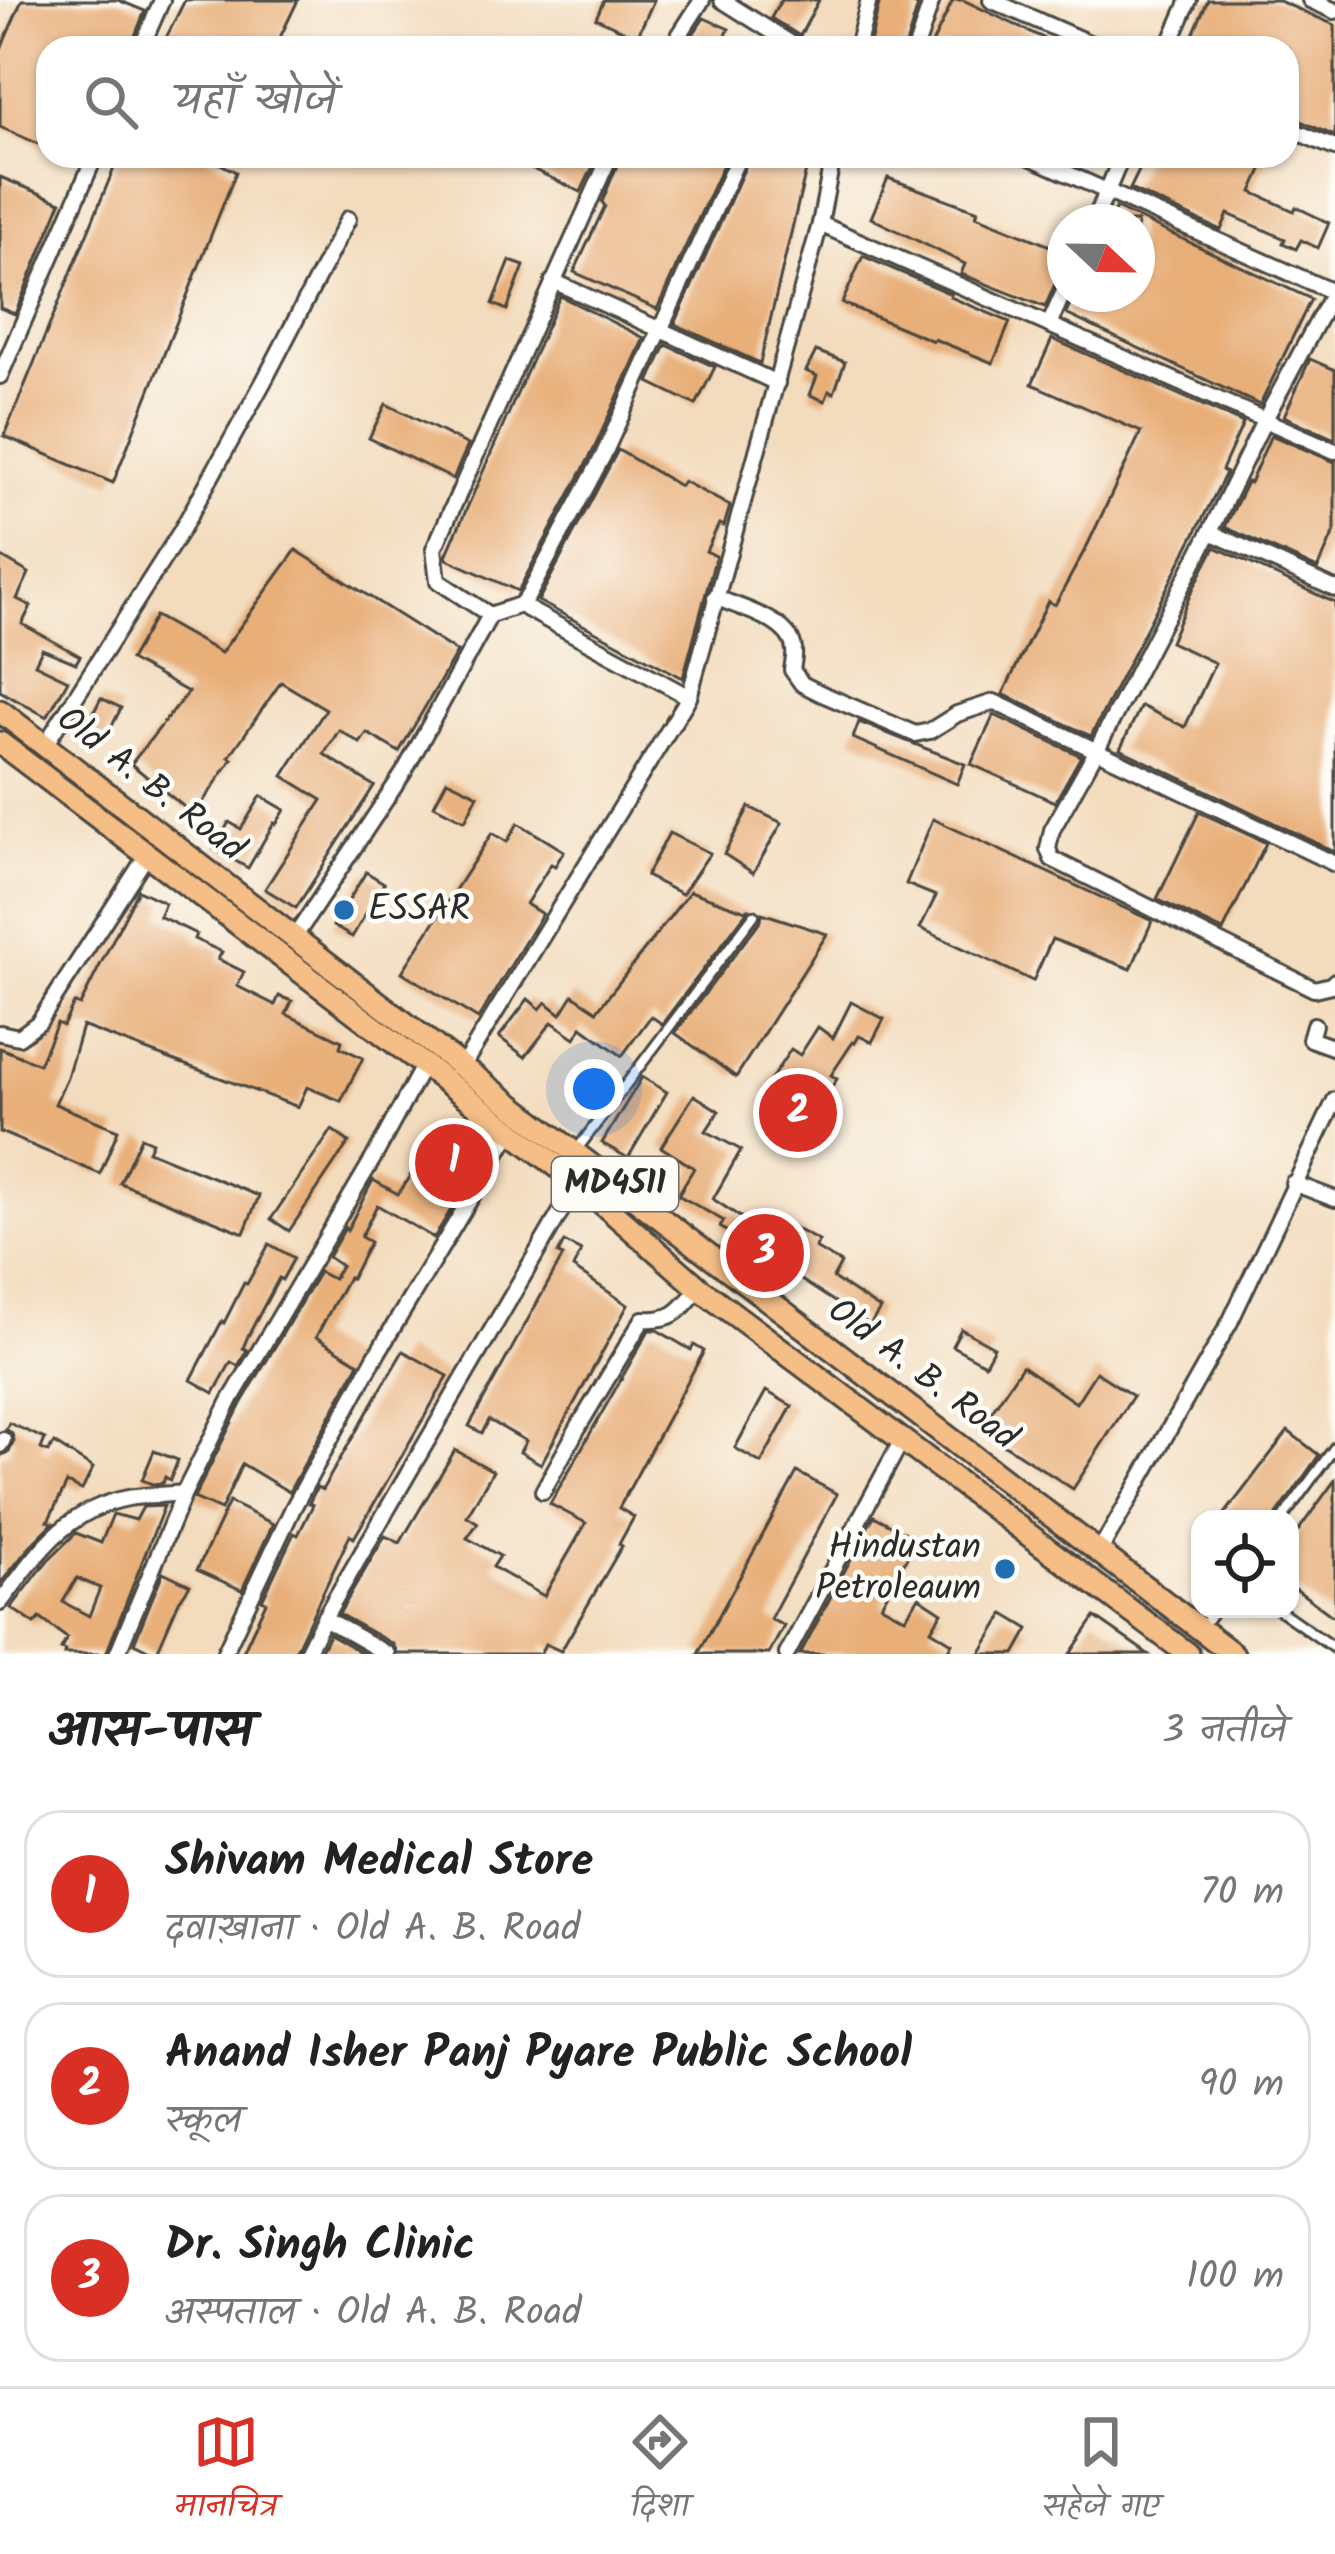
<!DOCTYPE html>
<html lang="hi">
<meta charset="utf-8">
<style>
:root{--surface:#fff;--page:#f6f6f6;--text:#222;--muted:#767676;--line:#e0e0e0;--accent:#d93025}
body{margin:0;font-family:Kalam,"Playpen Sans Deva",sans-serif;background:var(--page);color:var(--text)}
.controls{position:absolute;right:36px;bottom:36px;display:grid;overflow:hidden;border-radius:24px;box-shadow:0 3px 9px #0004}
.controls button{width:108px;height:108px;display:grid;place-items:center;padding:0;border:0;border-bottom:3px solid var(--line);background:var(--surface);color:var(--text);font:60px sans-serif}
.compass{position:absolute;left:1047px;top:204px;width:108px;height:108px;border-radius:50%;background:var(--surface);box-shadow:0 3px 9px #0004;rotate:112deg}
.you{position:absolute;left:594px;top:1089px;width:42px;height:42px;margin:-30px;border:9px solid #fff;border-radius:50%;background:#1a73e8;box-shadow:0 0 0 18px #1a73e833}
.badge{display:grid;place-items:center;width:78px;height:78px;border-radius:50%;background:var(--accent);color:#fff;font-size:39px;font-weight:700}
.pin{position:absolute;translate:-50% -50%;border:6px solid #fff;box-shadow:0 3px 12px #0006}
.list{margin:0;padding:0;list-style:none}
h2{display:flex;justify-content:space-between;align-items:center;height:156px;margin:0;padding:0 48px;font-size:51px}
h2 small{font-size:39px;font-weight:400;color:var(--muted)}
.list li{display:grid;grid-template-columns:78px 1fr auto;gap:36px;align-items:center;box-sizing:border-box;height:168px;margin:0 24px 24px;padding:0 24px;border:3px solid var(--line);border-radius:36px}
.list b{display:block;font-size:45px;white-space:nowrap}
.list p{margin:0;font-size:39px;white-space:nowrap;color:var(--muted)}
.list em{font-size:39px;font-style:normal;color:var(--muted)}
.icon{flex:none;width:66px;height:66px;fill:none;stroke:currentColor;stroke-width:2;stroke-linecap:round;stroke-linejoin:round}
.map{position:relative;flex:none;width:1335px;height:1654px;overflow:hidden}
.search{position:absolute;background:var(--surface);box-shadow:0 3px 9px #0004;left:36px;right:36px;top:36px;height:132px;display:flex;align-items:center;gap:30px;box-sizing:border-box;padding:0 42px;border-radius:36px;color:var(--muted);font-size:45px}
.sheet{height:732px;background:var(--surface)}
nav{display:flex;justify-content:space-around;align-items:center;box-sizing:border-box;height:168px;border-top:3px solid var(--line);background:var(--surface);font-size:33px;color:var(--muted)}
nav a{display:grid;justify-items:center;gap:6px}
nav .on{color:var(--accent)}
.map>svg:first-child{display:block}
</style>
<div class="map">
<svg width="1335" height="1654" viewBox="0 0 1335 1654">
<rect width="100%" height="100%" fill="#fdfcf7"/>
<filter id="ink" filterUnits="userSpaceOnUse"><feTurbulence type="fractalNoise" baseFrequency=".00833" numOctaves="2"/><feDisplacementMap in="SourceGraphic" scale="24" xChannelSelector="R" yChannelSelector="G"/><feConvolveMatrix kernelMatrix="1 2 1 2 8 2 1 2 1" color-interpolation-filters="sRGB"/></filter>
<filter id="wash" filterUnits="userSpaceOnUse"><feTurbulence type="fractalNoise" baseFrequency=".004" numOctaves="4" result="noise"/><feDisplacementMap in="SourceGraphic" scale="48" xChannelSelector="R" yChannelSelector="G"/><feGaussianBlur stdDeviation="2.7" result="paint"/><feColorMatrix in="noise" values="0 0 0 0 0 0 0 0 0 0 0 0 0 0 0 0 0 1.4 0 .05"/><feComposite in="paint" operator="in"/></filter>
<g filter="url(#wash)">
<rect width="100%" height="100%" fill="#f3dcbd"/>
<g id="blocks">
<g fill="#e8af79" fill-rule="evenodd">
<polygon points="22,0 118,0 145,11 130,48 48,48 48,148 0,127 0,51"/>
<polygon points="185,0 298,0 275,48 161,48"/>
<polygon points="604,0 654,0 637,37 596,18"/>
<polygon points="781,0 819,0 800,36 771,18"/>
<polygon points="904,0 918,6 905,48 869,48 880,0"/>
<polygon points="953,0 963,0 1045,39 1040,48 930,48"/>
<polygon points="1208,0 1277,0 1335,25 1335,136 1287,115 1287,48 1187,48"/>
<polygon points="704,18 729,29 720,48 684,48"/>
<polygon points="119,156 205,156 236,172 113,483 4,436"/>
<polygon points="505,156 598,156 581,192"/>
<polygon points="621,156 727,156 657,309 574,272 605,206 602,202"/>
<polygon points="750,156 786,156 807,166 760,363 675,324"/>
<polygon points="1146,156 1268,156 1252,192 1294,211 1296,207 1329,223 1318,248 1301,240 1296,249 1283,243 1285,239 1228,214 1221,230 1130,189"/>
<polygon points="0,177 61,202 15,314 0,308"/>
<polygon points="888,178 978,211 976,216 1065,252 1062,278 1055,284 1045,307 961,274 965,264 871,218"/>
<polygon points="1116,208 1311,299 1260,405 1066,314 1075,294 1137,294 1137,222 1109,222"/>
<polygon points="863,256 951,294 950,297 1010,322 993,363 934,339 933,341 842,303"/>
<polygon points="510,261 524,266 507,310 493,304"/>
<polygon points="560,296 644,338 593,451 518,591 447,559 446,556"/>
<polygon points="1052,339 1243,423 1222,470 1226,473 1091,736 1003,694 1048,601 1055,605 1088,544 1141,432 1032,384"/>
<polygon points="666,345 715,367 696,405 649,382"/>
<polygon points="816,351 845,362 834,393 829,391 825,401 810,395 817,376 806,371"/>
<polygon points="1310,359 1335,370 1335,439 1284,416"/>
<polygon points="386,404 468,445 453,479 369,438"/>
<polygon points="1271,435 1335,462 1335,530 1318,569 1225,527 1247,482 1250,483"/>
<polygon points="618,450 680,486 683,481 730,506 724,526 719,524 706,551 716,556 683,678 538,601"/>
<polygon points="1215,547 1335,603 1335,852 1120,749 1141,706 1185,727 1215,663 1170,642 1191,593"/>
<polygon points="296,550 457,652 399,752 367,733 360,743 339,730 324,754 374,786 296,908 265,889 322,800 283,776 326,709 281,682 229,757 232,759 194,815 131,764 188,692 130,660 155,616 221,653"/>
<polygon points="0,556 29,573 17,599 31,606 22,624 80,656 76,663 42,649 35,664 68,680 47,717 0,691"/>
<polygon points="101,698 121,708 105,740 85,729"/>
<polygon points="994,715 1081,756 1055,802 971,764"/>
<polygon points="859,722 965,764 957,784 853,738"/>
<polygon points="447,780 478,795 465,821 434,805"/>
<polygon points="261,796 285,810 276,824 274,823 248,868 214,849 229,822 241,829"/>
<polygon points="749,807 782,823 753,873 724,854"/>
<polygon points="1199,812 1266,843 1223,931 1157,899"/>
<polygon points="933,819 1152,921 1131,969 1052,939 1033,981 920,928 936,896 906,884"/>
<polygon points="518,823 564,851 555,866 551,864 526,904 542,914 478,1019 402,972 492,833 507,842"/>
<polygon points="669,833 710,853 682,894 646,876"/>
<polygon points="366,872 384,883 352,937 333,926"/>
<polygon points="138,890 165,903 159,916 196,934 194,939 222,952 218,959 244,972 237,986 275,1005 279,996 292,1001 286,1014 342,1041 340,1047 363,1058 341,1101 307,1087 298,1107 82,1026 67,1077 55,1104 118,1130 100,1174 0,1132 0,1048 39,1064 57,1023 63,1026 74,1003 80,1005"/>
<polygon points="690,891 746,911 748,909 749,909 662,1024 651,1016 622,1056 582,1027 575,1038 552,1022 525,1057 499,1037 528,999 540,1009 546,1002 561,1014 573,995 597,1011"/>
<polygon points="762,913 827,934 736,1077 675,1033 761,920"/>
<polygon points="851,1002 884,1019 872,1042 859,1036 855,1043 853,1042 831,1075 837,1079 809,1122 792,1110 783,1131 769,1125 779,1101 763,1091 791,1049 800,1055 818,1027 833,1038"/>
<polygon points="642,1077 667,1092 628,1158 602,1143"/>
<polygon points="694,1095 719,1111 706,1131 741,1150 713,1199 769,1236 777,1219 819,1241 815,1248 841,1263 833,1278 880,1309 870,1325 720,1227 724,1221 678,1195 694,1168 661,1147"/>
<polygon points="445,1124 470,1140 460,1154 477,1166 434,1238 377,1205 361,1237 370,1242 351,1279 348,1277 316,1337 359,1363 289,1492 242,1464 221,1510 194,1498 241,1404 319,1272 333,1279 341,1266 328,1257 345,1228 347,1230 373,1180 398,1194"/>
<polygon points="332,1130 349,1142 289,1231 271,1219"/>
<polygon points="141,1137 152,1142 148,1151 259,1196 244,1233 120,1183"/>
<polygon points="564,1242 581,1251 573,1268 628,1305 541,1464 520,1452 526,1441 489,1420 482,1433 469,1426 563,1256 558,1254"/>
<polygon points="269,1244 294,1258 282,1280 279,1278 248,1336 243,1348 247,1350 238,1366 231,1362 214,1393 191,1380 222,1321 224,1323 244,1283 247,1284"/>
<polygon points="961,1329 994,1347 985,1364 952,1346"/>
<polygon points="649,1330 657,1330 691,1350 694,1345 704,1351 619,1508 634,1517 619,1544 622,1546 561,1651 545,1644 540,1654 398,1654 393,1644 339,1614 385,1536 400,1543 455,1450 493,1471 467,1516 478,1523 467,1538 500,1556 493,1567 544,1596 586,1523 550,1504"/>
<polygon points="403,1351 448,1376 354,1538 350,1535 294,1654 242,1654 266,1602 262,1600 294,1533 298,1535 313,1505 309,1503 317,1487 322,1490"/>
<polygon points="1022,1366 1076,1403 1096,1372 1133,1396 1073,1489 980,1429"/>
<polygon points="766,1391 792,1406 761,1463 735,1448"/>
<polygon points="9,1423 45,1439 41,1449 48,1452 54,1443 93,1468 82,1490 67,1483 48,1521 53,1523 31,1545 0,1584 0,1456 9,1452 14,1441 12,1434 6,1429"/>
<polygon points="1288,1431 1319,1455 1274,1519 1221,1519"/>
<polygon points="154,1451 178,1460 170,1480 165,1477 163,1483 152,1484 142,1480"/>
<polygon points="797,1472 837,1494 770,1619 784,1626 769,1654 698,1654"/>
<polygon points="1335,1480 1335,1618 1290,1585 1290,1542"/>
<polygon points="229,1502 273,1524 242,1590 197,1570"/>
<path d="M 164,1506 L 106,1654 L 64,1654 L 65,1651 L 61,1649 L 67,1638 L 40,1618 L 35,1624 L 11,1608 L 48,1560 L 76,1533 L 101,1543 L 113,1514 L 136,1520 L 143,1507 ZM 77,1578 L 100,1588 L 89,1616 L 63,1602 Z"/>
<polygon points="874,1516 917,1539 881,1605 905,1618 919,1597 942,1612 931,1630 952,1643 946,1654 800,1654"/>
<polygon points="163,1572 190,1585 179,1601 156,1654 134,1643"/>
<polygon points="1004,1614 1029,1629 1015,1654 980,1654"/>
<polygon points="1095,1617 1148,1654 1070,1654"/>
<polygon points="329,1634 364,1654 319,1654"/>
</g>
</g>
</g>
<g filter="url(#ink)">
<use href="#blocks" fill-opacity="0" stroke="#494641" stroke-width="3"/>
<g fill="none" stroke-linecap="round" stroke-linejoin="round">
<defs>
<g id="service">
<polyline points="578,1148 754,915"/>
<polyline points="1282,1519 1335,1447"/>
<polyline points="1278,1609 1335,1649"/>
<polyline points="1202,1627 1215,1609"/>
</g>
<g id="minor">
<polyline points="722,0 798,48"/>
<polyline points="991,0 1100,48"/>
<polyline points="1310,0 1335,11"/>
<polyline points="141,48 162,0"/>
<polyline points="671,48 702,0"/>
<polyline points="857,48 869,0"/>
<polyline points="916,48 932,0"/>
<polyline points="1168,48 1189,0"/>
<polyline points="1287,128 1335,148"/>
<polyline points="1028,156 1335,293"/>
<polyline points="1094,222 1122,156"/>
<polyline points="820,224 1335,451"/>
<polyline points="553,281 777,383"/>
<polyline points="1335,289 1264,421 1210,532 1096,751 1052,830 1048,849 1052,859 1314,989 1331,985 1335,981"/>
<polyline points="1049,325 1065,289"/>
<polyline points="0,376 95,156"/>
<polyline points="1210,532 1335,589"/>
<path d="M 715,597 C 739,608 792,620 794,650 C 795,656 793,663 792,670 L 802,684 L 820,693 L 915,734 L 930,731 L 957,714 L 994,702 L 1335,864"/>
<polyline points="520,605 689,697"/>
<polyline points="490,615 438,581 434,549 610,156"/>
<polyline points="45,745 181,531 264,381 348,219"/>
<polyline points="294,938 404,772 490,615 520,605 528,596 603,456 739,156"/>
<polyline points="1314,1025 1310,1039 1335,1048"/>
<polyline points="0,1033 19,1037 39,1022 147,855"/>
<polyline points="462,1067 689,697 820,224 833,156"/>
<polyline points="1293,1183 1335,1199"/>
<polyline points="0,1445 3,1440"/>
<path d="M 543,1491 L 580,1424 L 643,1319 C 675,1321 680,1310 699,1288"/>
<polyline points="1100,1551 1230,1322 1335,1100"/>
<path d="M 0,1603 C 36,1556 64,1510 128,1498 C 146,1495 166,1495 184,1493"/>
<polyline points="324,1618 387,1654"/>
<polyline points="117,1654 184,1493 231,1399 374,1157 423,1066"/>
<polyline points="224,1654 293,1508 374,1359 510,1133"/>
<polyline points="306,1654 324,1618 578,1182"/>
<polyline points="787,1654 902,1440"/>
</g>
<g id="primary">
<polyline points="0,711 462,1067 1233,1654"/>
<polyline points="0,743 578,1182 699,1288 1188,1654"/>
</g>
</defs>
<use href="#service" stroke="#494641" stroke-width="14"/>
<use href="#minor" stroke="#494641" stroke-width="20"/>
<use href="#primary" stroke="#494641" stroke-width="27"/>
<use href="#service" stroke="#fff" stroke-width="8"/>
<use href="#minor" stroke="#fff" stroke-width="14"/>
<use href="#primary" stroke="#f6be87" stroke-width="21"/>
</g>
</g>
<g fill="#1f6fb2" stroke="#fdfcf7" stroke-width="4.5">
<circle cx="344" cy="910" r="12"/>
<circle cx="1005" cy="1569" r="12"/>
</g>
<g text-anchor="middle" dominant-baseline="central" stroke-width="9" stroke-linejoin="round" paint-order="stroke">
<rect fill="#fdfcf7" stroke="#6a6a68" stroke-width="3" x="552" y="1157" width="126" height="54" rx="9"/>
<g font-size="33" font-weight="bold" fill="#2b2b2b">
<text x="615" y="1184">MD4511</text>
</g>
<g font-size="36" fill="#2b2b2b" stroke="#fdfcf7">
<text transform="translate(150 785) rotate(38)">Old A. B. Road</text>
<text transform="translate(922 1375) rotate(37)">Old A. B. Road</text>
</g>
<g font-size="36" fill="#2b2b2b" stroke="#fdfcf7" text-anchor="start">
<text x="368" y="910">ESSAR</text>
<text x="981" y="1548" text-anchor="end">Hindustan<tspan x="981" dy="41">Petroleaum</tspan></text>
</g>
</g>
</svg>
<div class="controls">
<button><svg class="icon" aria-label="locate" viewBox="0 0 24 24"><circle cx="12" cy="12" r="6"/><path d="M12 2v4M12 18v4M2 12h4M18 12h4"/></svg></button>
</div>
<svg class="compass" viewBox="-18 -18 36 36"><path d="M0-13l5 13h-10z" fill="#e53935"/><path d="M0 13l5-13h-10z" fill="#767676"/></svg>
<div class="you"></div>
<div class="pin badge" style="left:454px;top:1163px">1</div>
<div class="pin badge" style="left:798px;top:1113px">2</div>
<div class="pin badge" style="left:765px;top:1253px">3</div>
<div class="search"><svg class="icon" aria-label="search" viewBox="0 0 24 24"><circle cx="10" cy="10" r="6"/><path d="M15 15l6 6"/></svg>यहाँ खोजें</div>
</div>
<section class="sheet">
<h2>आस-पास<small>3 नतीजे</small></h2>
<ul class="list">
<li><span class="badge">1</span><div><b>Shivam Medical Store</b><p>दवाख़ाना · Old A. B. Road</p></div><em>70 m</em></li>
<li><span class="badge">2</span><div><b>Anand Isher Panj Pyare Public School</b><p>स्कूल</p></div><em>90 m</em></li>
<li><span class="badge">3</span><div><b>Dr. Singh Clinic</b><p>अस्पताल · Old A. B. Road</p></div><em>100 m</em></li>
</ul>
</section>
<nav>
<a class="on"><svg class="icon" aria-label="map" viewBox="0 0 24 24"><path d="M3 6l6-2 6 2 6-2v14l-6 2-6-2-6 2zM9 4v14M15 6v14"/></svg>मानचित्र</a>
<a><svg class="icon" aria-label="directions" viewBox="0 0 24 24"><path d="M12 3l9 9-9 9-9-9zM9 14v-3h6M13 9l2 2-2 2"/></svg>दिशा</a>
<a><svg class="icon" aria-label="saved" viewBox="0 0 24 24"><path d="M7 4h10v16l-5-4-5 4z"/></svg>सहेजे गए</a>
</nav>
